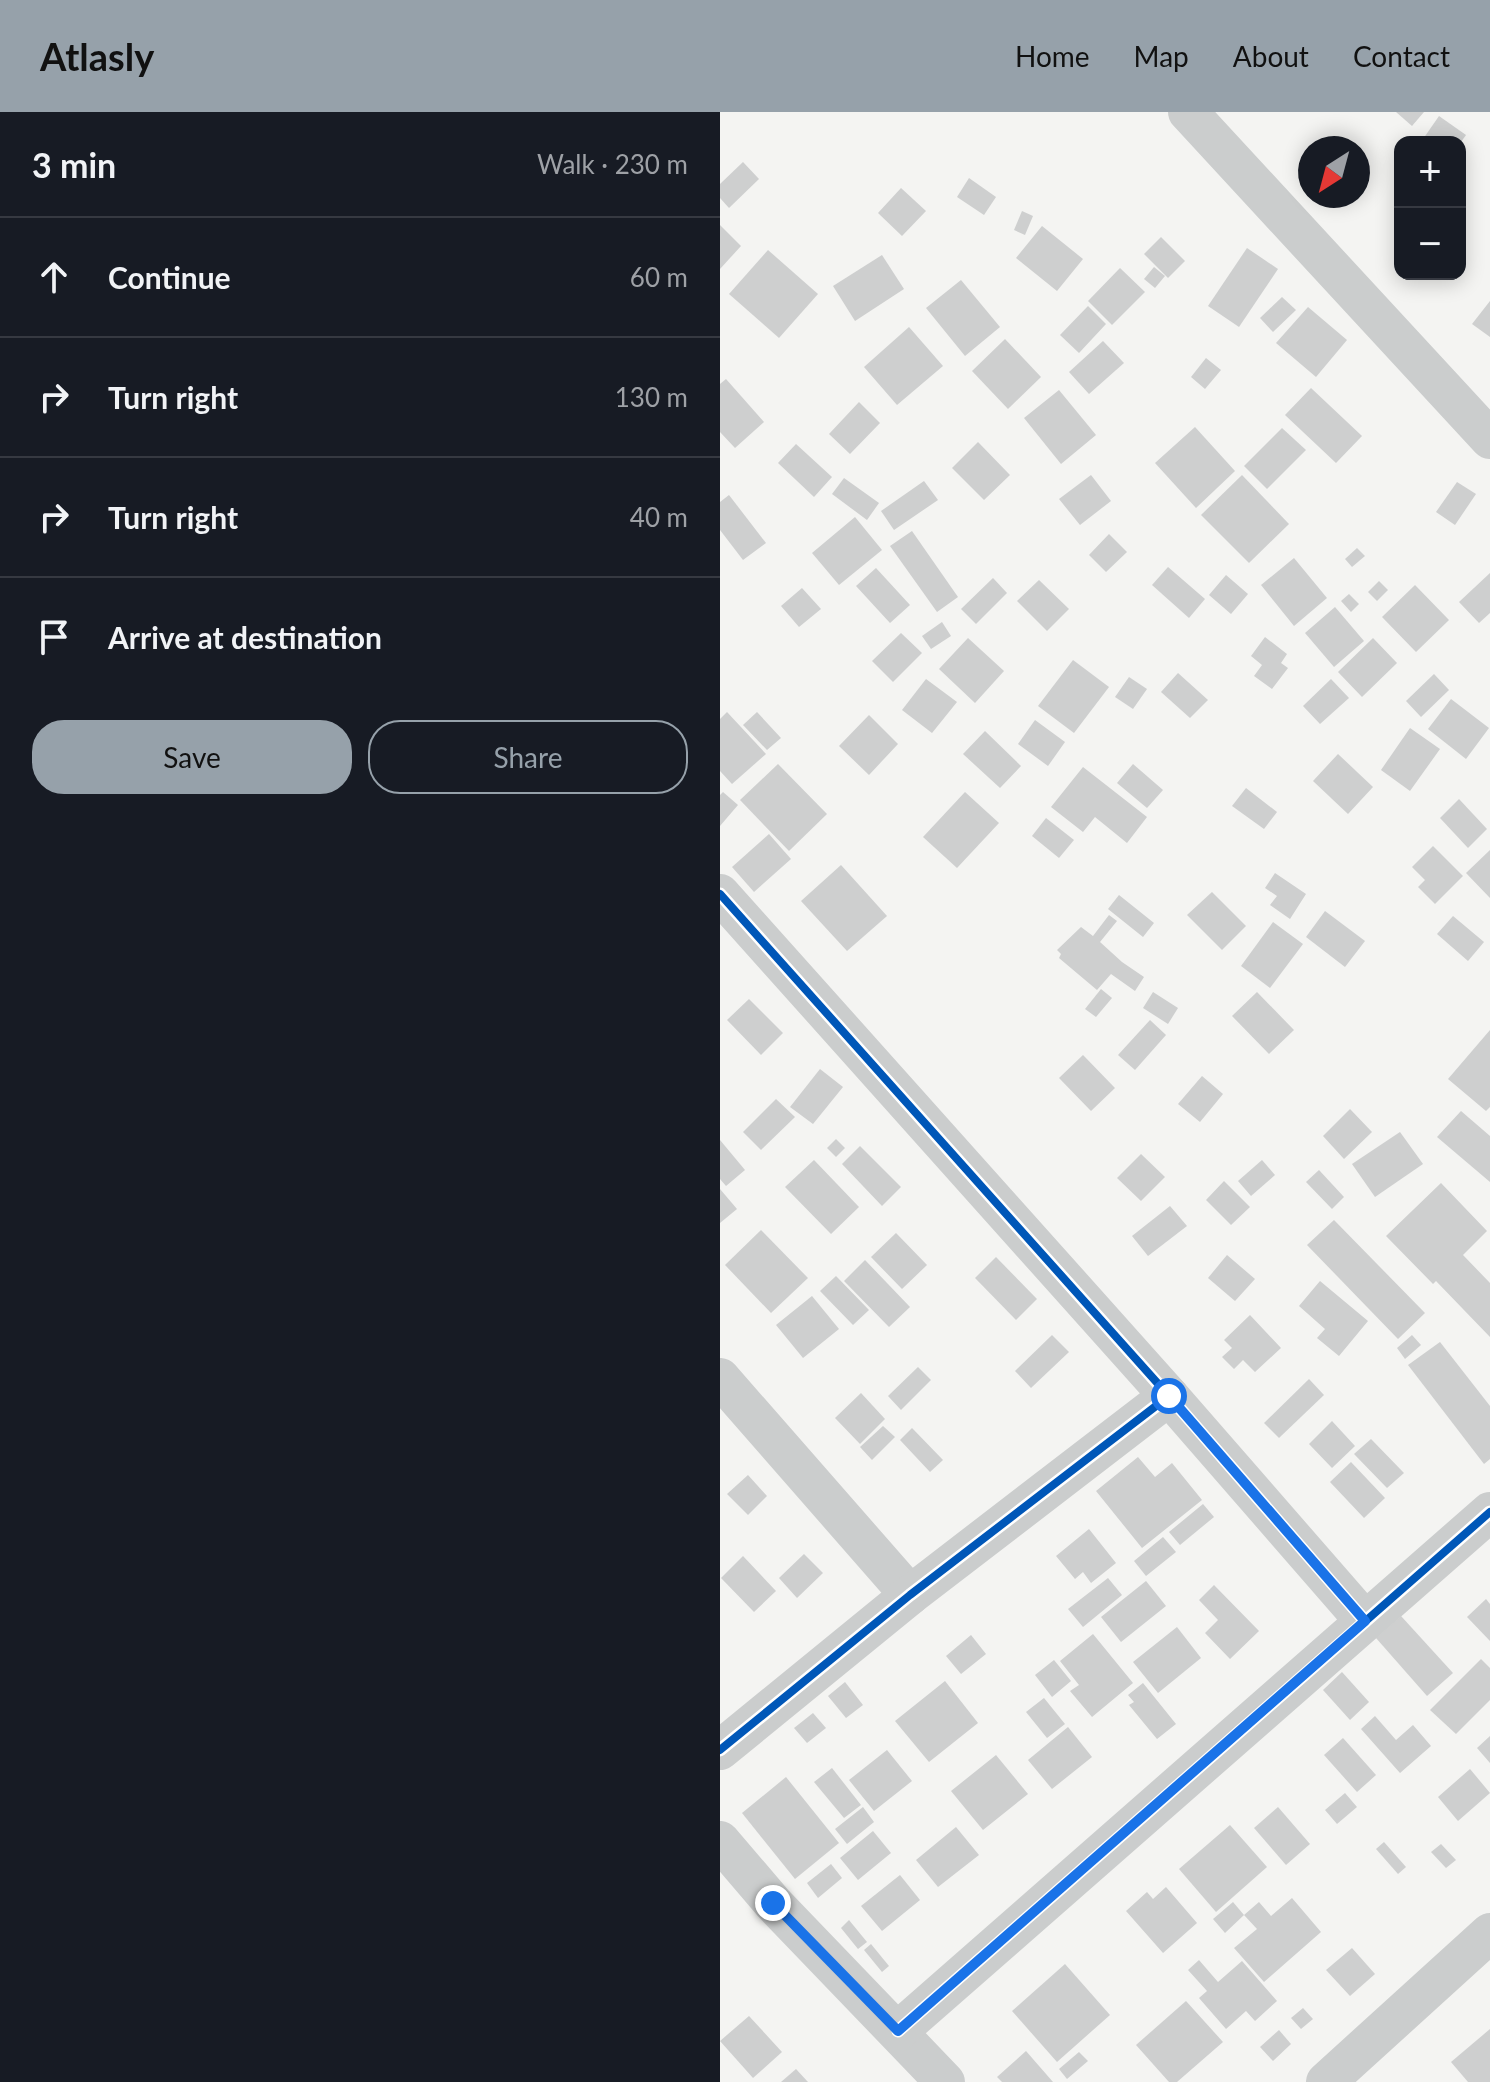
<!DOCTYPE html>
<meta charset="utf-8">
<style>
:root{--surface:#171b24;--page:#242831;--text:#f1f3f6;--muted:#9ea1a6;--line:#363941;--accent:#96a1aa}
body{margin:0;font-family:Lato,sans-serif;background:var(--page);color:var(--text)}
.controls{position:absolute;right:24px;top:24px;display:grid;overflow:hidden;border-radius:16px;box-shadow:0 4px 20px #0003}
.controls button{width:72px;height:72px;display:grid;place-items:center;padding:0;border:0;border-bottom:2px solid var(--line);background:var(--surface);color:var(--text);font:40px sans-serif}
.compass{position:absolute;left:578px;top:24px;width:72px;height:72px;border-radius:50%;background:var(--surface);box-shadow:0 4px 20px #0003;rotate:216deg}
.stop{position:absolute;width:24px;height:24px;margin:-18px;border:6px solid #1a73e8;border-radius:50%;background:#fff}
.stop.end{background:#1a73e8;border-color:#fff;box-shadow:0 2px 8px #0008}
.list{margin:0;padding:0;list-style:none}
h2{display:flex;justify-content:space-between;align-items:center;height:104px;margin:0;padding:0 32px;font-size:34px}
h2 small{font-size:26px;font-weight:400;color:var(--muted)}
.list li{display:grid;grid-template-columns:52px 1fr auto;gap:24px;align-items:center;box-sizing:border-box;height:120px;padding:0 32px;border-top:2px solid var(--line)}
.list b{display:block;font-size:30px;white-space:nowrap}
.list em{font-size:26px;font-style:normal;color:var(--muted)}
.actions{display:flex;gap:16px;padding:24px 32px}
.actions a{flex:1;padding:18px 0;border:2px solid var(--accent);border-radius:32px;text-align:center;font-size:28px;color:var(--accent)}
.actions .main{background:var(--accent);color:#111}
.icon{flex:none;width:44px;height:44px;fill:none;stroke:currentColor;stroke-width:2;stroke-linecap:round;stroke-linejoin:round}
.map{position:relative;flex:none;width:770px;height:1970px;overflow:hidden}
header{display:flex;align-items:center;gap:48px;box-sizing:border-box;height:112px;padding:0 40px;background:var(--accent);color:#111}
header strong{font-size:38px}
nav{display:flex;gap:44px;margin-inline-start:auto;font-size:28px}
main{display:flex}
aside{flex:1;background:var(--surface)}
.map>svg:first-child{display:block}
</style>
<header>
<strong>Atlasly</strong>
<nav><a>Home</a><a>Map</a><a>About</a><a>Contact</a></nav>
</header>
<main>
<aside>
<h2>3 min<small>Walk · 230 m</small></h2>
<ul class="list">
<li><svg class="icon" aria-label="ahead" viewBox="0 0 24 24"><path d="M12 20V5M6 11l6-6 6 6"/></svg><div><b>Continue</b></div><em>60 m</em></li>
<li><svg class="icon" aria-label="right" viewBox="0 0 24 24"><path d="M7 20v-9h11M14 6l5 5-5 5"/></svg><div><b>Turn right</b></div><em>130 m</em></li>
<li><svg class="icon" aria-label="right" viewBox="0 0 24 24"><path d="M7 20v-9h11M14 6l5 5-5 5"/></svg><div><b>Turn right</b></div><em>40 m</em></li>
<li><svg class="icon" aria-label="arrive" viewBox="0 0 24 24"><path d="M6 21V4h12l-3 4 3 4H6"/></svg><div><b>Arrive at destination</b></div></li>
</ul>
<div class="actions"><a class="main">Save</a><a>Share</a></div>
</aside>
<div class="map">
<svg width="770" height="1970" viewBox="0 0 770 1970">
<rect width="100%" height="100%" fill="#f4f4f2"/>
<g fill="#cecfcf">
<polygon points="676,0 704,0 692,14"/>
<polygon points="719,4 746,23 741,30 701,30"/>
<polygon points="23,50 39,67 9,96 0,86 0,72"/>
<polygon points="249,66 276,85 264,103 237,85"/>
<polygon points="181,76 206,99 182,124 158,101"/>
<polygon points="302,99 313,104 305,123 294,118"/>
<polygon points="0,113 21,134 0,157"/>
<polygon points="322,114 363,147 337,179 296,146"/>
<polygon points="441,125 465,149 448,166 424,142"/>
<polygon points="527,136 558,157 519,215 488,194"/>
<polygon points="48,138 98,182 59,226 9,182"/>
<polygon points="162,143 184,177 135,209 113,174"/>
<polygon points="434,155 445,164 435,176 424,167"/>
<polygon points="400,156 425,180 392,213 368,189"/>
<polygon points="241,168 280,215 245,244 206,196"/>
<polygon points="562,185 576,198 553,220 540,206"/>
<polygon points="770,189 770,225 752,212"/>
<polygon points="368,194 386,212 359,241 340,223"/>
<polygon points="588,195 627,228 596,265 556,231"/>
<polygon points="189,215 223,254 177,293 144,255"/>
<polygon points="285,227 321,265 288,297 252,259"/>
<polygon points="383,229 404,251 369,282 349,260"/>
<polygon points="486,246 501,258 485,277 471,265"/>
<polygon points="6,267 44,310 15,336 0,320 0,272"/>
<polygon points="591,276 642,324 616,351 565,303"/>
<polygon points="339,278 376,323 341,352 304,306"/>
<polygon points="139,290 160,311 130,342 109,322"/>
<polygon points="475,315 515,359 476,396 435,351"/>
<polygon points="562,316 586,338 547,377 524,354"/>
<polygon points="258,330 290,363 264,388 232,356"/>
<polygon points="76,332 112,365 94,385 58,351"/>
<polygon points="371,363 391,389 360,413 339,387"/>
<polygon points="522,363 569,412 529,451 481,403"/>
<polygon points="124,366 159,391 147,408 112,382"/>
<polygon points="204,369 218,388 174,418 161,399"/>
<polygon points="737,370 756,382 735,413 716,400"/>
<polygon points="9,383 46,431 23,448 0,418 0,390"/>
<polygon points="135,405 162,438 119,473 92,441"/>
<polygon points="192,419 238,485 217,500 170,434"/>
<polygon points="389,422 407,440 386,460 369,443"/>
<polygon points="637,436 645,444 632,455 625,447"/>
<polygon points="574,446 607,486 574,514 541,473"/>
<polygon points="448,455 485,487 469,506 432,473"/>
<polygon points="156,456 190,493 170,511 136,474"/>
<polygon points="770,461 770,501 759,511 739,490"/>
<polygon points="506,463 528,482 511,502 489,483"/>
<polygon points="273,466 287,481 256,512 241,497"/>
<polygon points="319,468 349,497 327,519 297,489"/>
<polygon points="659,469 668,478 657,489 648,480"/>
<polygon points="695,473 729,508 696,540 662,505"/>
<polygon points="82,476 101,497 79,515 61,494"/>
<polygon points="629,482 639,492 631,500 621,489"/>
<polygon points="615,495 644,529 614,555 585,521"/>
<polygon points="222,510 231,524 211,537 202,524"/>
<polygon points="181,521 202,541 173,570 152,549"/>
<polygon points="545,525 567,542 561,551 568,556 552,577 534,564 542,553 531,544"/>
<polygon points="248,526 284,559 255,591 219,557"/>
<polygon points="653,526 677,551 642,585 618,560"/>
<polygon points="353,548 389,575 354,621 318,594"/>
<polygon points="458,561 488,588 470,606 441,580"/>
<polygon points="714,562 729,578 701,605 686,589"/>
<polygon points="409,565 427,577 413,597 395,585"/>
<polygon points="206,567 237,590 212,621 182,598"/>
<polygon points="611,567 629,586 600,612 583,594"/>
<polygon points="731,587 769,616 746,647 708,617"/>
<polygon points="7,600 46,642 12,672 0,659 0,607"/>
<polygon points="37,600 61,626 47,638 23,613"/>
<polygon points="149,603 178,632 149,663 119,634"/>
<polygon points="315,608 345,630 328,654 298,632"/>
<polygon points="690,616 720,637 690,679 661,658"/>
<polygon points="265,619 301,654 280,676 243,642"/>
<polygon points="618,642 653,675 628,702 593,669"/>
<polygon points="58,652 107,702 69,739 20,688"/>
<polygon points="413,652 443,678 427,696 397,671"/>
<polygon points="363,655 427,705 407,731 375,705 363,720 331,695"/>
<polygon points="526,676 557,700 544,717 512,694"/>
<polygon points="3,680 18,693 0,714 0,683"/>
<polygon points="245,680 279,711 237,756 203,725"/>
<polygon points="739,687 767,717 748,736 720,706"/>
<polygon points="326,706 354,728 339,746 312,724"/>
<polygon points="49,722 71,747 34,780 12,755"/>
<polygon points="713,734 743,764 715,792 698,775 705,768 692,755"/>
<polygon points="770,738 770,786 746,761"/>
<polygon points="121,753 167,804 127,839 81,789"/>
<polygon points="555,761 586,782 570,807 550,793 557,784 545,776"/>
<polygon points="492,780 526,814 502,838 467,803"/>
<polygon points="399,783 434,811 423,825 388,797"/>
<polygon points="605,799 645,829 625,855 586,825"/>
<polygon points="389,803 397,809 380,830 402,850 424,865 415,879 391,862 377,878 339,846 341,842 337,838 361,815 373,824"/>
<polygon points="733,804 764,830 748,849 717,822"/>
<polygon points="553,810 583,832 550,876 521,854"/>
<polygon points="381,877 392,886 376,905 365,897"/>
<polygon points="433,880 458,896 448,912 423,896"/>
<polygon points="537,880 574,918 549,942 512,904"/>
<polygon points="29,887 63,921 41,943 7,908"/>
<polygon points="430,908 446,923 415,958 398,943"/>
<polygon points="770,918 770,995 766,999 728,967"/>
<polygon points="363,943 395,976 371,999 339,966"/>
<polygon points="100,957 123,975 93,1012 70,995"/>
<polygon points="482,964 503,982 480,1010 458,992"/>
<polygon points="56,987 75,1005 41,1038 23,1020"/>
<polygon points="630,997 652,1020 624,1047 603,1024"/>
<polygon points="741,999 770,1024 770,1070 717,1025"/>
<polygon points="680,1020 703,1052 655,1085 632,1052"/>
<polygon points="116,1027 125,1036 116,1045 107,1036"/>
<polygon points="0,1028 25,1058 6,1074 0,1067"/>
<polygon points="140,1034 181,1075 162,1094 122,1052"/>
<polygon points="421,1042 445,1065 421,1089 397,1066"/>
<polygon points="94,1048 139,1095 111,1122 65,1075"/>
<polygon points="542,1048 555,1063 531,1084 518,1069"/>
<polygon points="599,1058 624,1085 612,1097 586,1070"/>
<polygon points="504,1069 530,1095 511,1113 486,1088"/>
<polygon points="721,1071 767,1119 743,1143 770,1171 770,1225 716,1169 713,1172 666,1124"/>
<polygon points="0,1077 17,1097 0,1111"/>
<polygon points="450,1094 467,1114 428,1144 412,1124"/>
<polygon points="614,1108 705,1201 678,1227 587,1133"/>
<polygon points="41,1118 88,1166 51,1201 5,1153"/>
<polygon points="176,1121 207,1153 182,1177 151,1145"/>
<polygon points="507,1143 535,1167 515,1189 488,1166"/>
<polygon points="276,1145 317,1187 296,1208 255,1166"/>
<polygon points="145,1148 190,1195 169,1215 124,1169"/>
<polygon points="116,1164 149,1198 133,1213 100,1179"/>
<polygon points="600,1169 648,1209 619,1244 597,1226 605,1217 579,1194"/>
<polygon points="92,1184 119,1217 83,1246 56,1213"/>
<polygon points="530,1203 561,1236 535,1260 523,1248 514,1257 502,1245 512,1236 504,1228"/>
<polygon points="332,1223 349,1240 311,1276 295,1259"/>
<polygon points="692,1223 701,1233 685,1247 677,1236"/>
<polygon points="720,1230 770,1294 770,1347 764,1352 688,1253"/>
<polygon points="198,1255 211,1268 181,1298 168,1284"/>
<polygon points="589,1267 604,1283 559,1326 544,1311"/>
<polygon points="141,1281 165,1307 140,1332 115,1306"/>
<polygon points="612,1309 635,1334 612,1356 589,1332"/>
<polygon points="163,1314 175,1325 152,1348 140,1335"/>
<polygon points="192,1316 223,1348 210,1360 180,1328"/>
<polygon points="651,1327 684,1361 667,1376 634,1342"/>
<polygon points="418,1345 435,1365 452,1351 482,1388 422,1436 376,1379"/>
<polygon points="631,1350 665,1386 644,1406 610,1370"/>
<polygon points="28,1363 47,1384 28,1403 7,1382"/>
<polygon points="483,1392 494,1405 460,1433 449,1420"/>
<polygon points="369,1417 396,1451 371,1471 363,1460 355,1467 336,1444"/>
<polygon points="443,1425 456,1440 426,1464 414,1449"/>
<polygon points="84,1442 103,1461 77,1486 59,1466"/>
<polygon points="23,1444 56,1479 34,1500 1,1466"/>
<polygon points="388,1466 402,1483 363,1515 348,1497"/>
<polygon points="426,1469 446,1494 401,1530 381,1505"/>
<polygon points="494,1473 539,1519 510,1547 485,1521 498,1508 479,1488"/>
<polygon points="766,1487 770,1492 770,1529 747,1505"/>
<polygon points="681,1504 733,1561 707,1584 656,1526"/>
<polygon points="457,1515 481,1546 438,1581 413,1550"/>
<polygon points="373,1522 413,1571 372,1605 350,1579 359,1573 340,1549"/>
<polygon points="251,1523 266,1542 241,1562 226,1544"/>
<polygon points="761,1547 770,1556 770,1588 736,1622 710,1598"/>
<polygon points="334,1548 351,1569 332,1585 315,1563"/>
<polygon points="622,1560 649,1590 630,1608 603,1578"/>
<polygon points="225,1569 258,1611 209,1650 175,1609"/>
<polygon points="125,1570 143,1593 126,1606 108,1584"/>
<polygon points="423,1571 456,1612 437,1627 409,1593 414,1590 408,1583"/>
<polygon points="324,1586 345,1612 327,1626 306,1600"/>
<polygon points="93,1601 106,1616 87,1631 74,1616"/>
<polygon points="655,1604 676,1628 693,1613 711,1634 680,1661 641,1617"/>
<polygon points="348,1615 372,1645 332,1677 308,1648"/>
<polygon points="770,1624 770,1651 757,1636"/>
<polygon points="623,1626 656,1663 637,1680 604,1643"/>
<polygon points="167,1638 192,1669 154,1699 129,1668"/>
<polygon points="276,1643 308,1682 263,1718 231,1679"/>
<polygon points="112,1656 141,1693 124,1706 94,1670"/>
<polygon points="750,1657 770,1681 738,1709 718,1685"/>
<polygon points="66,1665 119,1731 75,1767 22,1701"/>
<polygon points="625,1681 637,1695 617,1712 605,1698"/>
<polygon points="143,1695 154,1710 127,1732 115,1717"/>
<polygon points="558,1695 590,1732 566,1753 534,1716"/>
<polygon points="510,1713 547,1755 496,1800 459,1757"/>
<polygon points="236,1715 259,1743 218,1775 196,1748"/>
<polygon points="153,1719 171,1741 138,1768 120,1746"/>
<polygon points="664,1730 686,1755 678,1762 656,1737"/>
<polygon points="721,1732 736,1748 726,1756 711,1740"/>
<polygon points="111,1752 122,1766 98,1786 87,1771"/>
<polygon points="180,1763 200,1788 162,1819 141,1794"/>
<polygon points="446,1775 477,1811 443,1841 406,1799 427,1780 433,1787"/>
<polygon points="572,1786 601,1820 544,1870 514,1836 537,1817 524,1803 539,1790 551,1804"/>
<polygon points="513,1790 524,1803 505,1821 493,1807"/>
<polygon points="129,1808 147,1830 138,1837 121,1816"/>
<polygon points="151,1832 169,1854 162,1860 144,1838"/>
<polygon points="632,1836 655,1862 630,1884 606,1858"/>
<polygon points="479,1848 498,1870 522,1849 557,1889 535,1909 526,1899 506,1917 479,1886 487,1879 468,1858"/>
<polygon points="345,1852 390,1903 337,1950 292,1899"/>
<polygon points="466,1889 503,1930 457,1970 449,1970 416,1933"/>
<polygon points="583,1896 593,1907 581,1917 571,1906"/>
<polygon points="29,1904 62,1940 33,1966 0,1929"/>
<polygon points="770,1917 770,1970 748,1970 731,1950"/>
<polygon points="559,1918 571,1932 553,1949 540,1935"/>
<polygon points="306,1939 333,1970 282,1970 277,1965"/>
<polygon points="359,1940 368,1949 347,1967 339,1957"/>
<polygon points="76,1957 88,1970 61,1970"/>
</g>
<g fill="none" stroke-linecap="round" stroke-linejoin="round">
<g stroke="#cbcdcd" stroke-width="40">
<polyline points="468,0 770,327"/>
<polyline points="0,782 449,1284 645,1509"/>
<polyline points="0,1266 190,1483"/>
<polyline points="0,1638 190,1483 449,1284"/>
<polyline points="0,1729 53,1791 225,1970"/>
<polyline points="178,1919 770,1400"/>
<polyline points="606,1970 770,1821"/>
</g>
<defs>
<g id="cycleway">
<polyline points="0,782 449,1284 645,1509"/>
<polyline points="0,1638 190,1483 449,1284"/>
<polyline points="178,1919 770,1400"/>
</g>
</defs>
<use href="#cycleway" stroke="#fff" stroke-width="13"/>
<use href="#cycleway" stroke="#0057b8" stroke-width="8"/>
</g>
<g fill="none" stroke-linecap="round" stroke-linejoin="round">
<polyline stroke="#1a73e8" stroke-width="10" points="53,1791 178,1919 645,1509 449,1284"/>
</g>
</svg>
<div class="controls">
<button>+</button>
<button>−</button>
</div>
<svg class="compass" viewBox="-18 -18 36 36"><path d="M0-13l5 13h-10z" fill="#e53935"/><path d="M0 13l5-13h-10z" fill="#9ea1a6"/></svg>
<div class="stop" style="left:449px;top:1284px"></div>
<div class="stop end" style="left:53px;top:1791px"></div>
</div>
</main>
